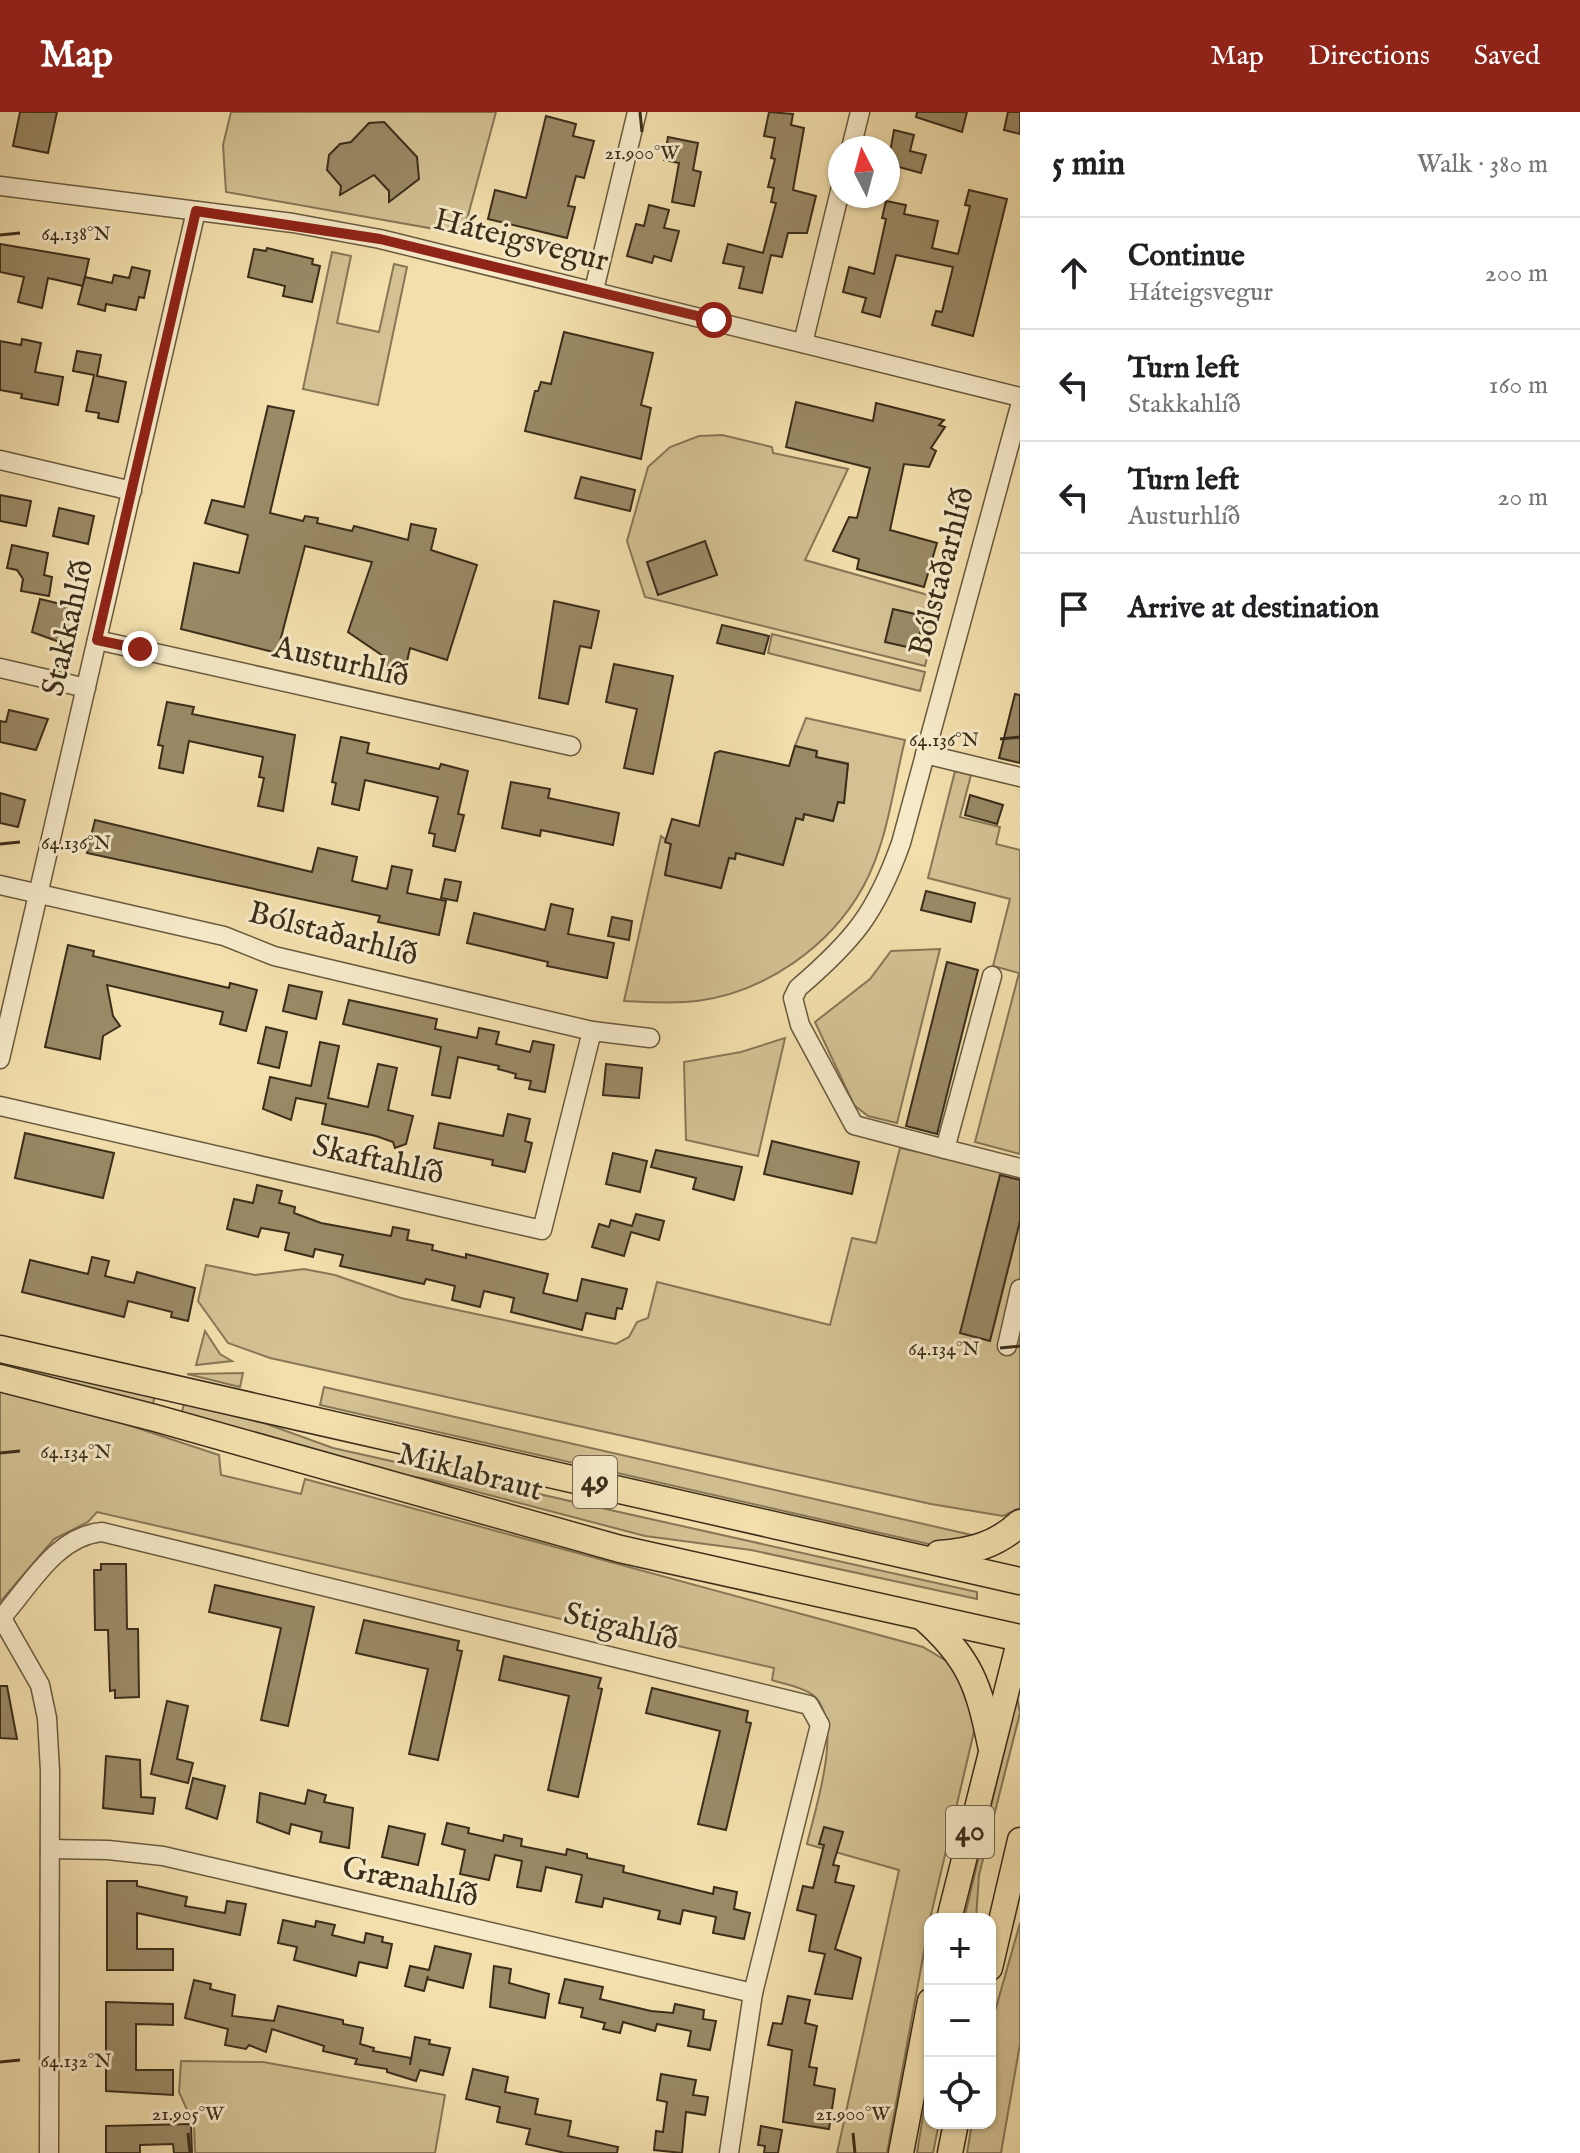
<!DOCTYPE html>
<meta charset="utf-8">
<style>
:root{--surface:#fff;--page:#f2f2f2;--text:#202124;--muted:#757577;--line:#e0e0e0;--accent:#8f2418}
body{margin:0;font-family:"IM FELL English",serif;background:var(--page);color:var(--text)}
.controls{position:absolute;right:24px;bottom:24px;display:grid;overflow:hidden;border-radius:16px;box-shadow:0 2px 6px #0004}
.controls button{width:72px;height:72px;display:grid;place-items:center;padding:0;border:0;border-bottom:2px solid var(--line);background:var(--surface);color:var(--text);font:40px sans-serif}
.compass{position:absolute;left:828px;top:24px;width:72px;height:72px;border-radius:50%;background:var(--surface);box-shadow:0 2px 6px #0004;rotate:354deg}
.stop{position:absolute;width:24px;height:24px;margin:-18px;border:6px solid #8f2418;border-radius:50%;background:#fff}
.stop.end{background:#8f2418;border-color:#fff;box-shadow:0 2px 8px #0008}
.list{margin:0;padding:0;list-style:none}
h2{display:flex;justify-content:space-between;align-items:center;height:104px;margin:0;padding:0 32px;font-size:34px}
h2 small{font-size:26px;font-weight:400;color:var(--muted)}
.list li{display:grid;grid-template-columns:52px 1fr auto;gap:24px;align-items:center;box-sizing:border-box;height:112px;padding:0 32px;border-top:2px solid var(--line)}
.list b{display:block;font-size:30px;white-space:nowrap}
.list p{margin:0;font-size:26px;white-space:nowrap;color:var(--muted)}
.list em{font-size:26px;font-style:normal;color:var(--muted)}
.icon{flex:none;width:44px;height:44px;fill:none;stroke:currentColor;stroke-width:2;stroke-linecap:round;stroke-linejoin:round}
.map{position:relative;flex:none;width:1020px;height:2041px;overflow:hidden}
header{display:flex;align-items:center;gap:48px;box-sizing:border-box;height:112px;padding:0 40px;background:var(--accent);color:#fff}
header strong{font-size:38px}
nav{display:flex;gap:44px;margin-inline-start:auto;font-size:28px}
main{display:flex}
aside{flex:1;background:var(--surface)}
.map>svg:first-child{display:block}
</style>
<header>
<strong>Map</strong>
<nav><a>Map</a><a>Directions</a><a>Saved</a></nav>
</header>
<main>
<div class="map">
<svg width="1020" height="2041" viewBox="0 0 1020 2041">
<rect width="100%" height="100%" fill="#f2dfac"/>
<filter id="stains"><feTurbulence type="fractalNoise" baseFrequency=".0025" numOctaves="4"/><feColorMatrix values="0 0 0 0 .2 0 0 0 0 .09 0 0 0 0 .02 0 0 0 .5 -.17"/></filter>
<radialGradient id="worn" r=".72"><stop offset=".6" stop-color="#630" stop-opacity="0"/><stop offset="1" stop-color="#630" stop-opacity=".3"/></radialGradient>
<g fill="#d3c193" stroke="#877756" stroke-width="2">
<polygon points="231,0 496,0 463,122 226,80 223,33"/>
<polygon points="332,140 351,144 337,211 379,220 394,152 407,155 378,293 303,277"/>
<polygon points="722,323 772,335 773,341 848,357 805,448 942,487 925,554 645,485 627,429 648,355 670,335 699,324"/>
<polygon points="772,522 925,560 920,579 768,541"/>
<path d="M 806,606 L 905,628 C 893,676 887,732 863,775 C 830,835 765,880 697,889 C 673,892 648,890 624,889 L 661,724 L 671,732 L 665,763 L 721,776 L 729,746 L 736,741 L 783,753 L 796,706 L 803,708 L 804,702 L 833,709 L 838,690 L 844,691 L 848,651 L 816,645 L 817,639 L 795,634 Z"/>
<polygon points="955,659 971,663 960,705 1000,715 996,732 1020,738 1020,1042 975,1030 1019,861 993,854 1010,787 928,766"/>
<polygon points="940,837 897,1011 868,1004 854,993 815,910 870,867 891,839"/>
<polygon points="785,926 758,1044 686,1028 684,950 741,940"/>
<polygon points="900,1036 1020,1062 1020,1396 1003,1404 931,1392 270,1246 228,1231 198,1189 206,1153 255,1163 304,1157 335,1163 401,1186 616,1232 629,1225 637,1210 648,1206 657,1170 830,1213 852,1126 876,1131"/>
<polygon points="205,1219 220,1242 232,1249 196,1253"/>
<polygon points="0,1249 155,1284 152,1295 0,1256"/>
<polygon points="243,1261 240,1275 187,1262"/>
<polygon points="324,1275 985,1426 946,1436 320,1293"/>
<path d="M 0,1277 L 122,1311 L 219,1343 L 221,1363 L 301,1382 L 305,1367 L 923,1535 L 958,1556 L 976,1611 L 930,1807 L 887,2041 L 837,2041 L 899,1758 L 807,1732 C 815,1697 845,1610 813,1583 C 803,1575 783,1572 772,1568 L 774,1556 L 97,1400 L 88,1410 L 54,1427 L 0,1490 Z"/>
<polygon points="184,1292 264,1311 333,1336 977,1480 977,1487 751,1438 645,1424 432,1368 393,1361 181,1303"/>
<polygon points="1017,1585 1020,1601 979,1763 976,1807 964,1807"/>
<polygon points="1020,1811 1020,1932 1001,2041 967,2041 972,2011 990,2011 990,1917"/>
<polygon points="181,1949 263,1950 445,1983 435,2041 195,2041 194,2013 179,1980"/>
<polygon points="930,1960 930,2011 939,2011 933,2041 917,2041"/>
</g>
<g fill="#9a8a66" stroke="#3b2d1a" stroke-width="2">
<polygon points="20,0 57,0 48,41 13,34"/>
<polygon points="769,0 793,2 791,13 804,16 793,78 816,84 807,121 788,121 782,145 771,143 762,181 739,176 744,155 723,151 728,132 763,141 776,91 771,90 774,76 768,75 775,47 771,46 775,26 764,24"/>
<polygon points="917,0 967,0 962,20 916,5"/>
<polygon points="1008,0 1020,0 1020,22 1004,18"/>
<polygon points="546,4 576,12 573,24 594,29 584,66 576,64 568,94 575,95 567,126 488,107 495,78 526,86"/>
<polygon points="384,10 417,45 419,67 389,90 389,79 374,63 340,83 341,74 327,58 329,43 340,32 351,30 369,11"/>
<polygon points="894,18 914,23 910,39 926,43 921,61 888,52"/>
<polygon points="668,25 698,31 693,58 701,60 694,94 672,90 679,51 664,48"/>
<polygon points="969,78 1007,87 973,224 932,213 936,199 942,200 953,155 896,143 880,205 862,200 866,186 843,180 849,155 874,162 886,107 882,106 886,89 906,93 904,102 938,109 932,136 958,142 970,94 965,93"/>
<polygon points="649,93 669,98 664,116 679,119 671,149 654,144 652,151 627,144 636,112 644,114"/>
<polygon points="0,132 89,147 83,174 48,166 42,196 18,190 24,165 0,160"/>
<polygon points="267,136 313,147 312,152 320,154 312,190 283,184 285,174 248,165 254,137 266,139"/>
<polygon points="132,155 150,159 144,186 139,185 136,198 106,192 105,199 78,192 85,165 112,171 114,163 129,166"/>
<polygon points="564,220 653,241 641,293 651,296 641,347 525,319 535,279 538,279 541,270 551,272"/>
<polygon points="22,227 41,231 35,260 63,265 58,293 21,286 22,282 0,278 0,229 21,233"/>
<polygon points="77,239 101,243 97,264 126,270 118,310 98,306 99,301 86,299 94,263 73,259"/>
<polygon points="796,290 873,309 876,291 944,308 939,313 945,315 931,336 936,339 929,355 904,352 890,418 937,431 924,475 857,457 859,447 833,439 849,405 857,406 870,356 786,335"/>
<polygon points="268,294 294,299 270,401 303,409 305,404 318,406 317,411 352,419 354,414 408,428 411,412 436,417 431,438 477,453 447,548 410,536 404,563 380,558 383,544 348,520 372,450 305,434 277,541 181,517 194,451 239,461 248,423 205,411 212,388 244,395"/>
<polygon points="581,365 635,378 630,399 575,386"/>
<polygon points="0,383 31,389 26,414 0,409"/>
<polygon points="59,396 94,404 88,432 53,424"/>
<polygon points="705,429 717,463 658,483 647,450"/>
<polygon points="12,433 48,441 44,463 52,465 49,484 21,479 23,467 17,458 7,456"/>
<polygon points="40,487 73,495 62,531 32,520"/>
<polygon points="554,489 599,499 591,536 580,534 568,592 539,586"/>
<polygon points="893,497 924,504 916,537 885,530"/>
<polygon points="722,513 769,524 764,542 717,531"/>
<polygon points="614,552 673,564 653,662 624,656 637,597 606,590"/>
<polygon points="1015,582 1020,583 1020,651 999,646"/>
<polygon points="167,590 194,595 192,602 295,623 283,699 258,694 264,666 259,665 263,645 189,629 183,661 159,656 163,634 158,633"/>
<polygon points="9,598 48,607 36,638 0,630 0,609 6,610"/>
<polygon points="341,625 369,631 367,641 439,657 441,652 468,659 458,702 464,703 455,739 433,734 435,722 429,721 438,685 365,668 359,698 332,692 336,671 332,670"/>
<polygon points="795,634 817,639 816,645 848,652 844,691 838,690 833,709 804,702 803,708 796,706 783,753 736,741 735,747 729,746 721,776 665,763 671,732 665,730 672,707 699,714 715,641 720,639 789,654"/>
<polygon points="511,670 550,677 548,686 619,701 613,733 541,718 540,724 502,716"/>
<polygon points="0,681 25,688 18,715 0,711"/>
<polygon points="970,683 1003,693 997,712 965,703"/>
<polygon points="95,708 312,760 318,736 357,745 352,769 387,777 392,754 412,758 407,781 446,789 439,823 378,810 380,804 87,741"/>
<polygon points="445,767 461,770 457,789 441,786"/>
<polygon points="926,779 975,791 971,810 921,798"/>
<polygon points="551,792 573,797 568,822 614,831 607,866 547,854 548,850 467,831 474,801 545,818"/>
<polygon points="612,805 632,809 629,828 608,824"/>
<polygon points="68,833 94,839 93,844 229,876 230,871 257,878 246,919 220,912 223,900 107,873 113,904 120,914 103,924 100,947 45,935"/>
<polygon points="947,850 978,858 937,1022 906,1014"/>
<polygon points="289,873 322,880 316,907 283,899"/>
<polygon points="349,888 437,907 435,917 477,926 479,916 499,920 496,932 530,940 533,929 554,933 545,980 529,977 531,969 515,966 516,962 498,957 499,954 458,945 450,986 432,983 441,935 343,912"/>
<polygon points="266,915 287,920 279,956 258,951"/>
<polygon points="320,930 339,934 328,986 368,995 378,952 397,956 388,998 413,1004 406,1032 395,1036 393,1030 376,1024 322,1012 326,992 296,986 291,1008 263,997 270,965 311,974"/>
<polygon points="606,952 642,956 639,986 603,983"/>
<polygon points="508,1002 530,1007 525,1029 532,1031 525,1060 492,1053 493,1048 434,1036 439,1011 503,1024"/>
<polygon points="25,1021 114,1041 103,1086 15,1066"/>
<polygon points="772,1029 859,1050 852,1082 764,1062"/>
<polygon points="656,1038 742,1055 734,1088 693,1077 696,1066 651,1055"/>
<polygon points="613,1041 647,1049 640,1080 606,1072"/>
<polygon points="1000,1063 1020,1068 1020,1109 990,1229 960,1221"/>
<polygon points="257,1073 282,1079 279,1091 295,1095 294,1101 321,1111 391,1124 393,1115 409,1118 407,1128 433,1133 432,1138 466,1146 466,1142 548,1162 543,1181 577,1189 582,1167 627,1177 622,1197 617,1196 615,1207 586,1201 582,1218 511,1200 514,1186 484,1179 480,1195 452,1188 455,1174 426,1167 424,1172 340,1154 343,1143 315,1137 313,1145 285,1138 289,1121 261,1116 258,1125 227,1117 234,1087 253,1091"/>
<polygon points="636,1102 664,1109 659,1128 631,1120 624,1144 592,1135 599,1112 609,1115 611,1108 632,1114"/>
<polygon points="92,1145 109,1149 105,1164 134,1171 137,1160 195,1176 188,1209 171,1205 172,1200 128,1189 124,1205 22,1180 30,1148 88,1162"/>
<polygon points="101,1452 126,1452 127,1517 138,1517 139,1585 115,1586 115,1578 110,1579 108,1518 95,1518 94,1458 101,1458"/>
<polygon points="215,1473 314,1495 288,1614 261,1608 281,1516 209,1500"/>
<polygon points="364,1508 459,1529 457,1538 462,1539 438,1648 409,1642 428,1557 356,1541"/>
<polygon points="504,1544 601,1566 598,1576 602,1577 578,1685 548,1678 569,1584 499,1568"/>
<polygon points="0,1574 7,1574 17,1627 0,1626"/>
<polygon points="652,1576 748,1599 746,1610 751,1611 726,1718 698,1712 720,1619 646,1601"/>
<polygon points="167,1589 188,1594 177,1647 193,1651 188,1671 151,1662"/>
<polygon points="106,1644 140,1648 141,1685 155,1686 153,1702 103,1696"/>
<polygon points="193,1666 225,1674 217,1707 186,1696"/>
<polygon points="308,1678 326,1683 324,1690 353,1696 349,1736 320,1730 322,1720 291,1712 289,1722 257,1710 260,1681 305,1692"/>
<polygon points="447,1711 469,1716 468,1721 503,1729 504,1723 522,1727 521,1734 566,1743 567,1737 587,1742 587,1746 624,1754 623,1760 713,1782 714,1775 737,1780 734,1797 750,1801 744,1827 713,1821 716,1805 683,1798 680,1812 658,1807 660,1799 604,1786 602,1795 576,1790 582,1763 546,1755 541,1779 517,1775 522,1749 495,1743 489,1768 460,1762 465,1738 442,1732"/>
<polygon points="389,1714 425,1722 418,1753 382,1745"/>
<polygon points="824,1715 843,1720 833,1753 839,1754 835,1770 854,1774 835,1837 861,1846 852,1887 815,1882 825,1842 809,1839 816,1803 797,1798 803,1774 813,1776 824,1733 819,1732"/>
<polygon points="107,1769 137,1769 137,1774 187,1785 185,1794 225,1801 227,1789 246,1792 240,1823 137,1801 137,1837 173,1837 173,1858 107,1858"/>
<polygon points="283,1808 315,1815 316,1809 335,1813 332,1823 364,1831 366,1821 383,1825 382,1830 392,1832 387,1856 359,1850 356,1864 294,1848 297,1835 278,1831"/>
<polygon points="435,1834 471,1842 463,1876 427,1867 428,1864 424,1879 405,1874 410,1854 429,1858"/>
<polygon points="494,1854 511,1857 509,1871 549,1882 545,1906 490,1895"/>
<polygon points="565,1867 603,1875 600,1887 651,1899 673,1901 675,1892 704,1898 703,1907 716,1909 710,1938 688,1934 691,1919 657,1912 655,1919 623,1910 620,1921 603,1917 605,1911 581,1905 583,1896 559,1891"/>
<polygon points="194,1868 211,1872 210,1877 235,1883 232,1904 274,1909 278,1894 343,1908 343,1912 363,1916 360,1932 374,1936 373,1939 411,1946 410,1953 415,1925 430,1928 429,1932 450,1936 443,1963 420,1958 416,1969 387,1960 387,1957 355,1952 357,1947 323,1939 324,1934 272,1917 266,1940 249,1933 246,1937 225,1933 228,1917 185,1906"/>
<polygon points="788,1884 810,1888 805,1911 817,1914 809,1955 817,1956 814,1973 835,1977 829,2017 783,2010 792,1938 768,1933 773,1911 782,1912"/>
<polygon points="106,1890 173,1892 173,1913 136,1912 136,1958 173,1958 173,1983 106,1979"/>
<polygon points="473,1957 508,1965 505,1980 538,1987 535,2002 571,2009 568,2024 618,2035 617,2041 565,2041 526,2032 530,2017 497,2010 500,1995 466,1987"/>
<polygon points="661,1962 696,1968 693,1983 708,1985 705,2003 686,2000 682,2041 654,2038 656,2019 663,2020 667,1990 657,1988"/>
<polygon points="191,2012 192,2041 174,2041 173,2032 140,2033 140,2041 106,2041 106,2014"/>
<polygon points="761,2014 782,2018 778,2041 764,2041 765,2034 758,2033"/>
</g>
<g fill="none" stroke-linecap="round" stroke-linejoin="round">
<defs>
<g id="minor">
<polyline points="851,36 860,0"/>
<polyline points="0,74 293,111 380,127 1020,285"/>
<polyline points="594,178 637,0"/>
<polyline points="803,231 840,79"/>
<polyline points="0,348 132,379"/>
<polyline points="97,528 571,634"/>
<polyline points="0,556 86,576"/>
<polyline points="925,642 1020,665"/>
<polyline points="0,773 224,824 274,844 592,919 650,926"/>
<path d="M 992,864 L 945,1037 L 854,1013 L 800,913 L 793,886 L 798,876 C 854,828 876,801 901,731 L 1020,294"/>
<polyline points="0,947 196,99"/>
<polyline points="0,994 542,1118 592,919"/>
<polyline points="945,1037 1020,1056"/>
<polyline points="1007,1234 1020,1177"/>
<polyline points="0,1503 40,1573 47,1606 50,1659 49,2041"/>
<path d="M 3,1504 C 31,1472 57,1424 102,1420 L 809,1593 L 820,1613 L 753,1881 L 729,2041"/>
<polyline points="50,1737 108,1738 163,1744 753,1881"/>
</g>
<g id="major">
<polyline points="949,1807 1020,1526"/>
<polyline points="990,1856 1020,1728"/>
<polyline points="901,2041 930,1889"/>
<polyline points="950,2041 956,2011"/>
</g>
<g id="highway">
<polyline points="0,1237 1020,1469"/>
<polyline points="0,1266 155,1306 620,1437 1020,1526"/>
<path d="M 939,1442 C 970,1440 997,1433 1020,1411"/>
<path d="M 923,1505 C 970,1546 979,1574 991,1633"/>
</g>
</defs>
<use href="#minor" stroke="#695a3e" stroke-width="21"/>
<use href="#major" stroke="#3b2d1a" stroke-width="27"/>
<use href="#highway" stroke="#3b2d1a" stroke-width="29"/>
<use href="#minor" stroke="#f7eac9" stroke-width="18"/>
<use href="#major" stroke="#f2dfac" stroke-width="24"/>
<use href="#highway" stroke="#f2dfac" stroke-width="26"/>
</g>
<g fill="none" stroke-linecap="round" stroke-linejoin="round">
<polyline stroke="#8f2418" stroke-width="10" points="140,537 97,528 196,99 380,127 714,208"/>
</g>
<path fill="none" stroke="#3b2d1a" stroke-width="3" d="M 640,0 L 642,20M 0,123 L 20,121M 1000,627 L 1020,625M 0,732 L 20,730M 1000,1236 L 1020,1234M 0,1341 L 20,1339M 0,1950 L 20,1948M 188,2021 L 190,2041M 853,2021 L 855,2041"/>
<g text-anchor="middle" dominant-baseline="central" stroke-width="6" stroke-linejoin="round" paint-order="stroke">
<g fill="#f7eac9" stroke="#73664e" stroke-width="2">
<rect x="573" y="1344" width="44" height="52" rx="6"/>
<rect x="946" y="1694" width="48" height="52" rx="6"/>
</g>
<g font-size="30" font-weight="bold" fill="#3b2d1a">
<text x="595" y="1370">49</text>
<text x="970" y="1720">40</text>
</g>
<g font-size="32" fill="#3b2d1a" stroke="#f7eac9">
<text transform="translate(521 129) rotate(14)">Háteigsvegur</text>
<text transform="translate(943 460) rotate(-75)">Bólstaðarhlíð</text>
<text transform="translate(69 516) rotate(-77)">Stakkahlíð</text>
<text transform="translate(341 551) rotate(13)">Austurhlíð</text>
<text transform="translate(333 823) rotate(15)">Bólstaðarhlíð</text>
<text transform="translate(378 1049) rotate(13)">Skaftahlíð</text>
<text transform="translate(470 1361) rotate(15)">Miklabraut</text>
<text transform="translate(621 1516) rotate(14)">Stigahlíð</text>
<text transform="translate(410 1771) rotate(13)">Grænahlíð</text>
</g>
</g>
<g font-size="20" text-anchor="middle" fill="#3b2d1a" stroke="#f7eac9" stroke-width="6" stroke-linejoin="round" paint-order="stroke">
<text x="642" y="47">21.900°W</text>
<text x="76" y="128">64.138°N</text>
<text x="944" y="634">64.136°N</text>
<text x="76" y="737">64.136°N</text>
<text x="944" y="1243">64.134°N</text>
<text x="76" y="1346">64.134°N</text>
<text x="76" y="1955">64.132°N</text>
<text x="188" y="2008">21.905°W</text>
<text x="853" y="2008">21.900°W</text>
</g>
<rect width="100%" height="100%" filter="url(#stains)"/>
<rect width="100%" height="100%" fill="url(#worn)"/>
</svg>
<div class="controls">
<button>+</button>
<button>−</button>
<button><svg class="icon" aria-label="locate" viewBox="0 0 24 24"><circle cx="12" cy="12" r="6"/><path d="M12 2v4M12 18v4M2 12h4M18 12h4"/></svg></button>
</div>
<svg class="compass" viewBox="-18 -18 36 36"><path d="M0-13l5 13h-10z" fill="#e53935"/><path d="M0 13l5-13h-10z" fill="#757577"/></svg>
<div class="stop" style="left:714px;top:208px"></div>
<div class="stop end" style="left:140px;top:537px"></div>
</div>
<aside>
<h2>5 min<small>Walk · 380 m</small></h2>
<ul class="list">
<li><svg class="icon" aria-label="ahead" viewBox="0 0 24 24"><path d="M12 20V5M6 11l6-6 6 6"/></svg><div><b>Continue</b><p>Háteigsvegur</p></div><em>200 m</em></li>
<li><svg class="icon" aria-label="left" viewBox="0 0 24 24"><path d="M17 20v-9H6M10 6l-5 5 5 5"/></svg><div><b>Turn left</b><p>Stakkahlíð</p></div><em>160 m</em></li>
<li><svg class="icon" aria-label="left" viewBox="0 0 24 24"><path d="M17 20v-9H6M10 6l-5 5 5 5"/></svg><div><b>Turn left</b><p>Austurhlíð</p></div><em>20 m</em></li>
<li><svg class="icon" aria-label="arrive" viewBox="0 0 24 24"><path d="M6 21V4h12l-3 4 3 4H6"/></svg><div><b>Arrive at destination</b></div></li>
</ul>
</aside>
</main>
